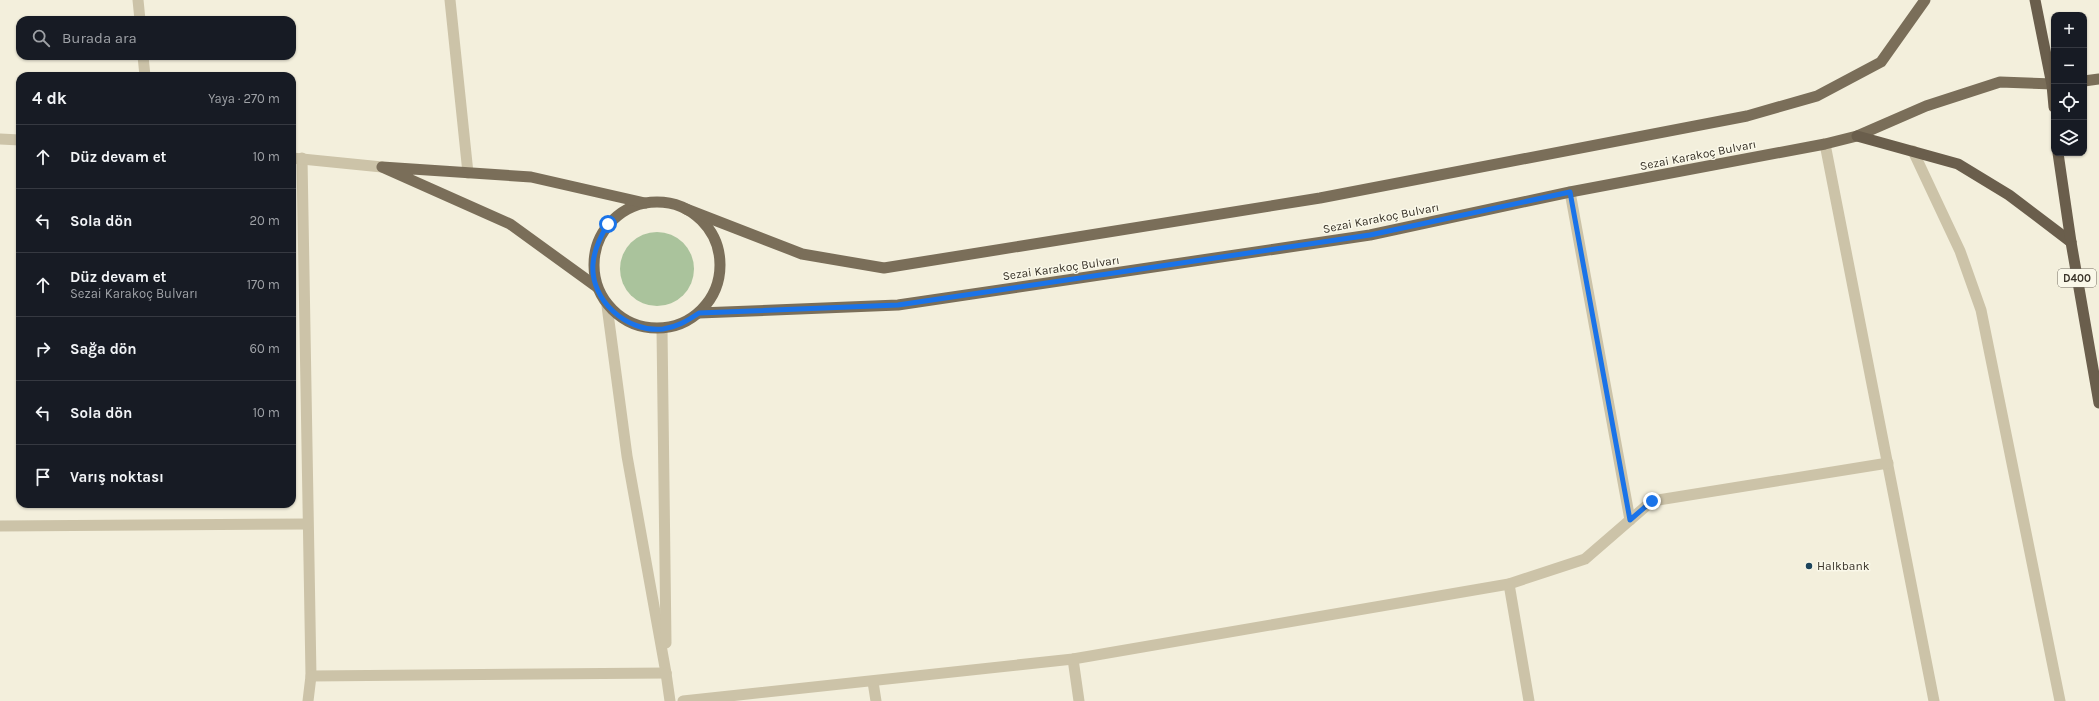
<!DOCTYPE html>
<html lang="tr">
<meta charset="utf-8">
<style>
:root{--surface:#171b24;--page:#242831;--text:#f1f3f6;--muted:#9ea1a6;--line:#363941}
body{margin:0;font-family:Karla,sans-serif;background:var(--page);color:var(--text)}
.controls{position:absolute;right:12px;top:12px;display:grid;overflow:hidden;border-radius:8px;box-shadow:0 1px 3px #0004}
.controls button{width:36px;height:36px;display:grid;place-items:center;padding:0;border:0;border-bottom:1px solid var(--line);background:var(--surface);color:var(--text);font:20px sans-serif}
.stop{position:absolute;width:12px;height:12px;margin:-9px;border:3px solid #1a73e8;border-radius:50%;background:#fff}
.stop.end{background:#1a73e8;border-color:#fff;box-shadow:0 1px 4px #0008}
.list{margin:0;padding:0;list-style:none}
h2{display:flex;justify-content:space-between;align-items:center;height:52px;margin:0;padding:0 16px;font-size:17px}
h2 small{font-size:13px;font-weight:400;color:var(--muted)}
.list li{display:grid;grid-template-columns:26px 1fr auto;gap:12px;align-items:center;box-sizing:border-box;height:64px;padding:0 16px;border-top:1px solid var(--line)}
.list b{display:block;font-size:15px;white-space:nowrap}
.list p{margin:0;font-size:13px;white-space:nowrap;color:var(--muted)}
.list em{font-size:13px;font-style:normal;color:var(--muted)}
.icon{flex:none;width:22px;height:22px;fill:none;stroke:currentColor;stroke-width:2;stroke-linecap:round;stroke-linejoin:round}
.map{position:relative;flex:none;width:2099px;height:701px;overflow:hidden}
.search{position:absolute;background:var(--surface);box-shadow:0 1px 3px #0004;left:16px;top:16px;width:280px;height:44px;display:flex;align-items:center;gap:10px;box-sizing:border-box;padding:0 14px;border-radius:12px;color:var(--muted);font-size:15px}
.panel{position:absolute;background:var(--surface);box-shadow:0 1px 3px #0004;left:16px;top:72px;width:280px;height:436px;border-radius:12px}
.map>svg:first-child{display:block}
</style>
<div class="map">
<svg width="2099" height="701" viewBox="0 0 2099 701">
<rect width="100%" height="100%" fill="#f3efdc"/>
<circle fill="#aac39c" cx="657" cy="269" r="37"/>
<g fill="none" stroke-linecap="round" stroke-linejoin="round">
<polyline stroke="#ccc3a8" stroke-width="11" points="873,682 876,701"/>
<g stroke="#ccc3a8" stroke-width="11">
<polyline points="138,0 140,20"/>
<polyline points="450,0 468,173"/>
<polyline points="143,56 145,76"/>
<polyline points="1825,144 1934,701"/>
<polyline points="1913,151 1960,251 1981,310 2060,701"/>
<polyline points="302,158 311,676 308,701"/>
<polyline points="1570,192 1630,520"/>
<polyline points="607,306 627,456 666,673"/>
<polyline points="662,329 666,643"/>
<polyline points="0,526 307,524"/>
<polyline points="1509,584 1529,701"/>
<polyline points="1073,659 1079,701"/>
<polyline points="311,676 666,673"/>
<polyline points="683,701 1073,659 1509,584 1585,559 1652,501 1888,463"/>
</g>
<g stroke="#ccc3a8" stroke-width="11">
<polyline points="0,139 20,140"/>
<polyline points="292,158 382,167"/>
<polyline points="666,673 670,701"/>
</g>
<g stroke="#7a6e59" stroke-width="11">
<polyline points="2084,81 2099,79"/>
<circle cx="657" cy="265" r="63"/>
<polyline points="686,209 802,254 884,268 1320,198 1747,116 1817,96 1881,62 1925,0"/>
<polyline points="597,287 510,224 382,167 531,177 645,203"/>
<polyline points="699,313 898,305 1370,235 1570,192 1825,144 1857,136 1926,106 2000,82 2054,84"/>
</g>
<g stroke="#6a5e4c" stroke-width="11">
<polyline points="2035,0 2052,85 2054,107"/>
<polyline points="1857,136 1958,164 2009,195 2071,242"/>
<polyline points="2058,153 2071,242 2099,403"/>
</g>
</g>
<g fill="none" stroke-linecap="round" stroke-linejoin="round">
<path stroke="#1a73e8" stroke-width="5" d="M 608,224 C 600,237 594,249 593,264 C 590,300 627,333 663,329 C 677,327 687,321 699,313 L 898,305 L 1370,235 L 1570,192 L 1630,520 L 1652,501"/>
</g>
<circle fill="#1c445b" stroke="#faf8e9" stroke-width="1.5" cx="1809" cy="566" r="4"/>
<g text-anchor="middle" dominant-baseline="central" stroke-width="3" stroke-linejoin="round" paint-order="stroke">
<rect fill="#faf8e9" stroke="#726d62" stroke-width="1" x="2058" y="269" width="38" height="18" rx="3"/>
<g font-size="11" font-weight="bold" fill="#383228">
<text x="2077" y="278">D400</text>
</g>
<g font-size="12" fill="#383228" stroke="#faf8e9">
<text transform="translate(1698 155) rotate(-11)">Sezai Karakoç Bulvarı</text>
<text transform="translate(1381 218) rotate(-11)">Sezai Karakoç Bulvarı</text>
<text transform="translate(1061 268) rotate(-8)">Sezai Karakoç Bulvarı</text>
</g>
<g font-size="12" fill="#383228" stroke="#faf8e9" text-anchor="start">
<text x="1817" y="566">Halkbank</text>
</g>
</g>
</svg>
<div class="controls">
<button>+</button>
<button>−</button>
<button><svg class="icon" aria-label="locate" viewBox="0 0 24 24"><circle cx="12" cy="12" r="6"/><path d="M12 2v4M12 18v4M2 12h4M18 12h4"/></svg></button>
<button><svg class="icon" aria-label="layers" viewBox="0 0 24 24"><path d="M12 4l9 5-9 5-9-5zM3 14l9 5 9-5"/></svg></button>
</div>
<div class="stop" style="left:608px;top:224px"></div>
<div class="stop end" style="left:1652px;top:501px"></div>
<div class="search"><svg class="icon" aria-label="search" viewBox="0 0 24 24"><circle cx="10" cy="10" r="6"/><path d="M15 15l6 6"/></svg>Burada ara</div>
<section class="panel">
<h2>4 dk<small>Yaya · 270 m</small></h2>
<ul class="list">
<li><svg class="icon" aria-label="ahead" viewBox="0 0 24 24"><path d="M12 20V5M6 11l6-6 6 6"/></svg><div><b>Düz devam et</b></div><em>10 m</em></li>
<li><svg class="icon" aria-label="left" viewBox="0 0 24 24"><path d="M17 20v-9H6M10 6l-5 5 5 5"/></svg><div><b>Sola dön</b></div><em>20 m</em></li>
<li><svg class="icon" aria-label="ahead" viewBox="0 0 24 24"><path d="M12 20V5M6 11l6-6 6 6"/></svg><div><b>Düz devam et</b><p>Sezai Karakoç Bulvarı</p></div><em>170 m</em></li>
<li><svg class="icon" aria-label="right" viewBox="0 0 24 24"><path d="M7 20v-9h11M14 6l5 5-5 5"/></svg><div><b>Sağa dön</b></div><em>60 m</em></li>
<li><svg class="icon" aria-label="left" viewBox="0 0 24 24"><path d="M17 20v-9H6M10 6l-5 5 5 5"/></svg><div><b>Sola dön</b></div><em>10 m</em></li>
<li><svg class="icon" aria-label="arrive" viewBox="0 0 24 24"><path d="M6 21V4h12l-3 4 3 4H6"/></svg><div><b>Varış noktası</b></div></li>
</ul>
</section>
</div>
